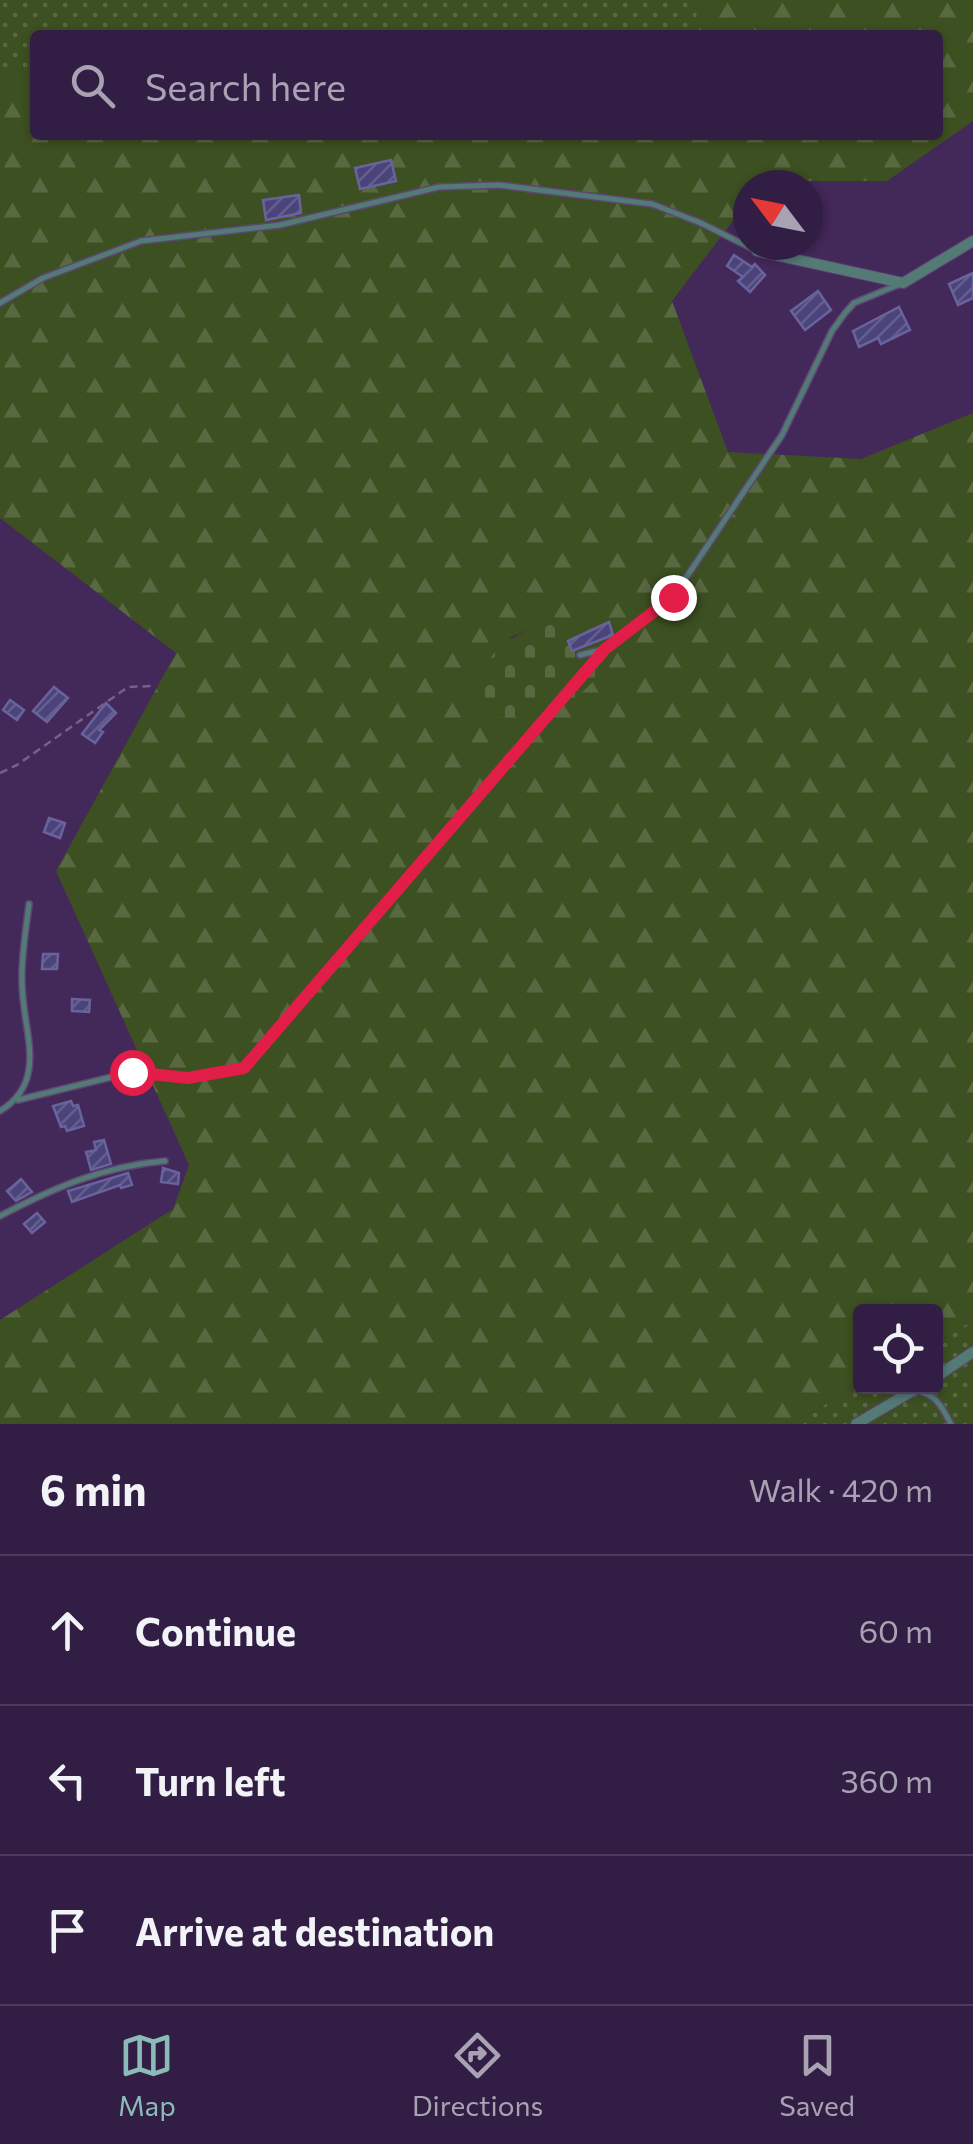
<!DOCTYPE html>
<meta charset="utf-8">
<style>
:root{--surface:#321e44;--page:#3a274b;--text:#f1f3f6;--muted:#a8a2b2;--line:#4d3c5d;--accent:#8bbbb9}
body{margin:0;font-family:Commissioner,sans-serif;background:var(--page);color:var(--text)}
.controls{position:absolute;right:30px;bottom:30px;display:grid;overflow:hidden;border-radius:10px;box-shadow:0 2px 8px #0004}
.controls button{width:90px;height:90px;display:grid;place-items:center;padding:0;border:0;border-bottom:2px solid var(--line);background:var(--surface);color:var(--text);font:50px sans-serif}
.compass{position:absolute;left:733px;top:170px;width:90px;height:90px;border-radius:50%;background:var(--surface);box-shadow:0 2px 8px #0004;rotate:302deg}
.stop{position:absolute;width:30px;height:30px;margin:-22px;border:8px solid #e11d48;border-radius:50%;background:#fff}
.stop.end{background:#e11d48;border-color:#fff;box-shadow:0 2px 10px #0008}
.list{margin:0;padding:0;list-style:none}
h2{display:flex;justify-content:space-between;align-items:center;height:130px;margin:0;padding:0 40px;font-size:42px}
h2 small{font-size:32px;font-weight:400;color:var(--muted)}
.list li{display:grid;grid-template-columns:65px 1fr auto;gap:30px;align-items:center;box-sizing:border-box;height:150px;padding:0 40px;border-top:2px solid var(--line)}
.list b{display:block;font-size:38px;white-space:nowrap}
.list em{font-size:32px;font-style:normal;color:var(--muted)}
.icon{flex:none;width:55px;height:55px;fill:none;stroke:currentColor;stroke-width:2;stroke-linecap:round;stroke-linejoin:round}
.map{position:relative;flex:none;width:973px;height:1424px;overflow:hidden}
.search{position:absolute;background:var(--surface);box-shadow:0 2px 8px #0004;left:30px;right:30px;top:30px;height:110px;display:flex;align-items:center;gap:25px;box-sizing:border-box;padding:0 35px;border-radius:10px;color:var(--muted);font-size:38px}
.sheet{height:580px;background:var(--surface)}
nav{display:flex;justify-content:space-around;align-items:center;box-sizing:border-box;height:140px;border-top:2px solid var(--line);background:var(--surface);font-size:28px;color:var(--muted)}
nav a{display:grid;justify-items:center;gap:5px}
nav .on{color:var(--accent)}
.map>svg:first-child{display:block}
</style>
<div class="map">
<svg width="973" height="1424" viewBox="0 0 973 1424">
<defs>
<pattern id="forest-firs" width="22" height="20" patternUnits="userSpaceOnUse" patternTransform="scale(2.5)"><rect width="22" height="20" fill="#3d5021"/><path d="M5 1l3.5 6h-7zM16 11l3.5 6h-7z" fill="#586841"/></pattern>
<pattern id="cemetery-stones" width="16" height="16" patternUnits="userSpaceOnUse" patternTransform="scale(2.5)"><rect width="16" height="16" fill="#3d5021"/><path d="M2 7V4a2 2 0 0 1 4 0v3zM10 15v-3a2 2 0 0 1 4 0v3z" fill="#586841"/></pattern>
<pattern id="park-dots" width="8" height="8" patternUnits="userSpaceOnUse" patternTransform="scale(2.5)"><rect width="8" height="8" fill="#3d5021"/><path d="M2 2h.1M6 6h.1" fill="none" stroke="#586841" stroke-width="1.8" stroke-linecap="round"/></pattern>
<pattern id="building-hatch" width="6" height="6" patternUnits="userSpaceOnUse" patternTransform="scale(2.5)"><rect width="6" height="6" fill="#4b447b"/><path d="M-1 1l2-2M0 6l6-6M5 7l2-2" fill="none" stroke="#645e8e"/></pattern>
</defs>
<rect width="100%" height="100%" fill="#43285a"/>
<path fill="url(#forest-firs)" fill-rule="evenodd" d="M 698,0 L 973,0 L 973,121 L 887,181 L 764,181 L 760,185 L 748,185 L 748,201 L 672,301 L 728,452 L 861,459 L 973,413 L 973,1320 L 936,1344 L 936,1312 L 860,1312 L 860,1385 L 791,1424 L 0,1424 L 0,1320 L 173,1209 L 189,1165 L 56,871 L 176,653 L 0,518 L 0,73 L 35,66 L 35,135 L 938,135 L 938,35 L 674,35 L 695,32 ZM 557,617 L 572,644 L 595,664 L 509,638 Z"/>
<path fill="url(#cemetery-stones)" d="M 557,617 L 566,623 L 572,644 L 595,664 L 595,680 L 576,698 L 503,718 L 480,712 L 471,695 C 485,648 514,635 557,617 Z"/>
<g fill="url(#park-dots)">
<polygon points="0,0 698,0 695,32 674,35 35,35 35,66 0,73"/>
<polygon points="973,1320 973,1424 791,1424 860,1385 936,1386 936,1344"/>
</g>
<g fill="url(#building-hatch)" stroke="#69639d" stroke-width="2.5">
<polygon points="391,160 396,181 360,189 355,168"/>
<polygon points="299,195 301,213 266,220 263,200"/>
<polygon points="734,255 752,267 755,264 765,275 750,292 738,281 743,277 727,266"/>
<polygon points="973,273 973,298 958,305 949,284"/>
<polygon points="818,291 831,310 805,330 791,311"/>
<polygon points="899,307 910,330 881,344 878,338 859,347 853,331"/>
<polygon points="609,622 613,635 572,651 568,641"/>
<polygon points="54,687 68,698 47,722 33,711"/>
<polygon points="10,700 24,710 17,720 3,710"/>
<polygon points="106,703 116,713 99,730 103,732 95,743 82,734"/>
<polygon points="49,818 65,823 60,838 44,832"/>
<polygon points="43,954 58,954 57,969 42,969"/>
<polygon points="72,999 90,1000 89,1012 72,1011"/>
<polygon points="71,1101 73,1106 78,1105 84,1126 67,1131 65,1126 61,1127 53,1106"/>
<polygon points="104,1140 111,1164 91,1170 86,1152 96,1150 94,1142"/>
<polygon points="163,1168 179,1173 178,1184 161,1182"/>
<polygon points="128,1173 132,1185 121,1188 120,1185 72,1202 68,1191"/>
<polygon points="21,1179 32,1192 16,1201 7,1191"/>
<polygon points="37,1213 45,1222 32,1233 24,1224"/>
</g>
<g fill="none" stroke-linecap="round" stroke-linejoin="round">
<defs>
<g id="lane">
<polyline points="0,303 43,278 141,241 280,225 439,187 499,185 652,204 701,223 757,251"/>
<polyline points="580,655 605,649 673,597 782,435 832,331 845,313 854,303 900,284"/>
<polyline points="18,1100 132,1072"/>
<path d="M 0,1111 C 50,1080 22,1031 22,982 C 21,957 26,930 29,904"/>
<path d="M 0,1216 C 53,1188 104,1166 165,1161"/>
<path d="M 918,1391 C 937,1395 942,1408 951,1424"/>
</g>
<g id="street">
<polyline points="757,251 903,283 973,241"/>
<polyline points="936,1377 973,1352"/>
<polyline points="856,1424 921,1386"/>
</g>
</defs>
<use href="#lane" stroke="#5e4574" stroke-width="8"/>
<use href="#street" stroke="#5e4574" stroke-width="12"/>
<g stroke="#765f8b" stroke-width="2.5" stroke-dasharray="8 5" stroke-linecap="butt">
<polyline points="0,773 17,765 128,687 152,686"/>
<polyline points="140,1073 188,1078 244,1068 594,662"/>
</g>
<use href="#lane" stroke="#537a75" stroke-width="5"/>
<use href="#street" stroke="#537a75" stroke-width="10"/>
</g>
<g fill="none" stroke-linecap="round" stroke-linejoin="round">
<polyline stroke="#e11d48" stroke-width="12" points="132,1072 188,1078 244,1068 605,649 673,597"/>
</g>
</svg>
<div class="controls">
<button><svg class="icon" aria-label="locate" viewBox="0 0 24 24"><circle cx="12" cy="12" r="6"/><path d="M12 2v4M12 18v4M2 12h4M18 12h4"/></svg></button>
</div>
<svg class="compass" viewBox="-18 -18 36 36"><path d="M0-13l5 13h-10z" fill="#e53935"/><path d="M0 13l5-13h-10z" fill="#a8a2b2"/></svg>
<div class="stop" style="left:132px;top:1072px"></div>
<div class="stop end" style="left:673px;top:597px"></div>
<div class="search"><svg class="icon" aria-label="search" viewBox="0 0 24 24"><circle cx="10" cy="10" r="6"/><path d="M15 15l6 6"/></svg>Search here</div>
</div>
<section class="sheet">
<h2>6 min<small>Walk · 420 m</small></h2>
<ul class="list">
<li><svg class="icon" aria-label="ahead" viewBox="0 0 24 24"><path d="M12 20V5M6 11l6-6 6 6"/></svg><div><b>Continue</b></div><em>60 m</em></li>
<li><svg class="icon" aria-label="left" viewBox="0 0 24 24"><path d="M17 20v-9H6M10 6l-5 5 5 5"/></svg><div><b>Turn left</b></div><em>360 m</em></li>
<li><svg class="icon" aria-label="arrive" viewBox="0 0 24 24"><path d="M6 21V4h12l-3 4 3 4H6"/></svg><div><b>Arrive at destination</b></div></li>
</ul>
</section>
<nav>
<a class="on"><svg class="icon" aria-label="map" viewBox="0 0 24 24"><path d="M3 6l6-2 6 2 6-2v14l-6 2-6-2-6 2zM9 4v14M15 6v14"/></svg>Map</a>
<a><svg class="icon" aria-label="directions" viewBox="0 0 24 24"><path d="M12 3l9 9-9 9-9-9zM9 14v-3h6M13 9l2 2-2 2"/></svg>Directions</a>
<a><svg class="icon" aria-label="saved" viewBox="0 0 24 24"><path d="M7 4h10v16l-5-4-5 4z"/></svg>Saved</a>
</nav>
